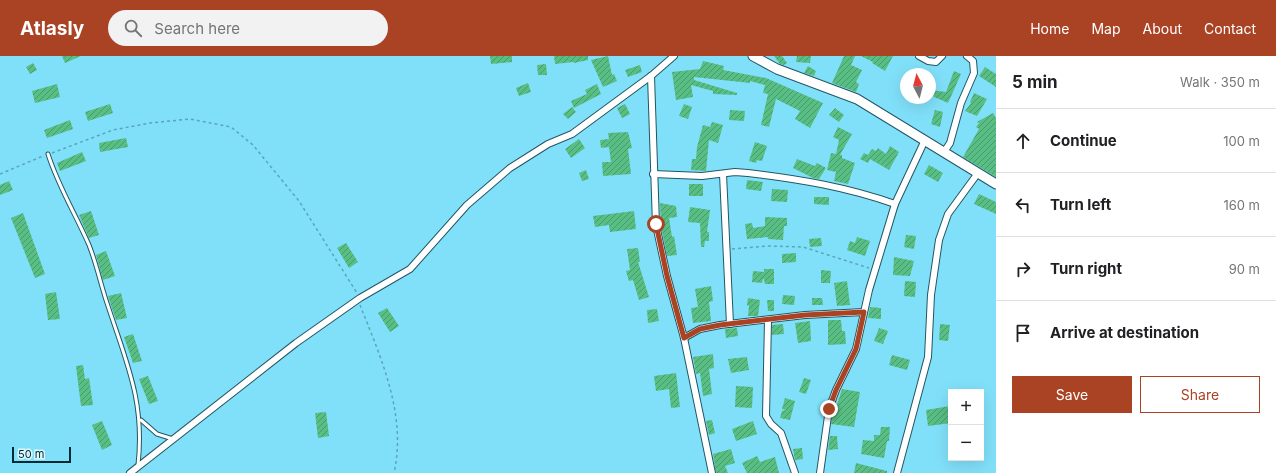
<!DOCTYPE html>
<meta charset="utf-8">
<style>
:root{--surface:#fff;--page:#f2f2f2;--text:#202124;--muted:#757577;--line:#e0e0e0;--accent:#aa4224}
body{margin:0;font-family:Inter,sans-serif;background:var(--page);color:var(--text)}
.controls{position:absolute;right:12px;bottom:12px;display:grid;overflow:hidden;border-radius:0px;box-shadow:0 4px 16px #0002}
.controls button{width:36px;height:36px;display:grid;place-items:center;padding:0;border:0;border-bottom:1px solid var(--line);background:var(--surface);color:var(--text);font:20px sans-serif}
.compass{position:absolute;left:900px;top:12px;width:36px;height:36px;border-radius:50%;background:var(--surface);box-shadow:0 4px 16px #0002;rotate:353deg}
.scale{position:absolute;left:12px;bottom:10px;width:59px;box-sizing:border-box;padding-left:4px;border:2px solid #002b34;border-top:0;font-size:11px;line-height:14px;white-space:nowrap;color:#002b34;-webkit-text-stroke:3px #dcf6fe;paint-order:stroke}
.stop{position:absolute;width:12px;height:12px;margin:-9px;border:3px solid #aa4224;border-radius:50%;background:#fff}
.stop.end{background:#aa4224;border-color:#fff;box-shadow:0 1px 4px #0008}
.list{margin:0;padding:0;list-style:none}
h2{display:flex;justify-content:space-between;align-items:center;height:52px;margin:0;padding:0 16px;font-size:17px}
h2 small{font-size:13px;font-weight:400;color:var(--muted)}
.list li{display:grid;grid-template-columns:26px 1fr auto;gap:12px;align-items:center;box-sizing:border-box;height:64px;padding:0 16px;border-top:1px solid var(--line)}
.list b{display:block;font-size:15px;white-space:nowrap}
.list em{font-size:13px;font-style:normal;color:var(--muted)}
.actions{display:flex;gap:8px;padding:12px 16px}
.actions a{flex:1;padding:9px 0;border:1px solid var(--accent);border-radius:0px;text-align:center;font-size:14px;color:var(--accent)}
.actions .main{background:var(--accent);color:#fff}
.icon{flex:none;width:22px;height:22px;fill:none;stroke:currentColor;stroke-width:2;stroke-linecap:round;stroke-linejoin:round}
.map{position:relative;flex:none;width:996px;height:417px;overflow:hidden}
header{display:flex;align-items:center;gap:24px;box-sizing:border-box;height:56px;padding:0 20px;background:var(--accent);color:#fff}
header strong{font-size:19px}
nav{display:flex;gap:22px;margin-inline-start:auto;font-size:14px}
.search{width:280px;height:36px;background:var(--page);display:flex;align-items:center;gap:10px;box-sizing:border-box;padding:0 14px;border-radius:22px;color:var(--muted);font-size:15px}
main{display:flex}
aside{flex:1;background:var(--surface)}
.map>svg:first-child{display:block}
</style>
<header>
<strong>Atlasly</strong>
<div class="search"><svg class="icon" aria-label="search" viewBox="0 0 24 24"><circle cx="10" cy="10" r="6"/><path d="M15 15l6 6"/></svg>Search here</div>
<nav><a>Home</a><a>Map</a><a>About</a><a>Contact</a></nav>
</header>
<main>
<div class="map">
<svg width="996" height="417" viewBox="0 0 996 417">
<defs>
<pattern id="building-hatch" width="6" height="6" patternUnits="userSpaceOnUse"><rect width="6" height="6" fill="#58be84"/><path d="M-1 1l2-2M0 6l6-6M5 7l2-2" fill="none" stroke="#469b6d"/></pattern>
</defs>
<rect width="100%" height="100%" fill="#81e0f9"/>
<g fill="url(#building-hatch)">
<polygon points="62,0 81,0 65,7"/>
<polygon points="490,0 512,0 512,6 491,8"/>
<polygon points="554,0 588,0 588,4 574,7 573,6 555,8"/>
<polygon points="608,0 612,19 614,18 617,25 603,31 591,4"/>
<polygon points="774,0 782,0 787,7 784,9 780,8"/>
<polygon points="797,0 811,0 810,7 796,6"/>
<polygon points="844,0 855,0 851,9 862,14 856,26 859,28 856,36 832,27"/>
<polygon points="861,0 893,0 885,15 872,7 873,6"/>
<polygon points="703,5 724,10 723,14 766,22 823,47 810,72 795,63 800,55 776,43 769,71 761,69 768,38 763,37 765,29 750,25 750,27 694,21 694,24 737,37 737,39 713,38 713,35 691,29 693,41 676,44 672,16 700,13"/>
<polygon points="33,7 37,14 30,18 26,11"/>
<polygon points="546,8 547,19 538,19 537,9"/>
<polygon points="640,9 642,16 628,21 625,14"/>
<polygon points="808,10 816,15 814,20 804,17"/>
<polygon points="985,11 996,18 996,31 979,20"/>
<polygon points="954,15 961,18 948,47 930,39 930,34 946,36"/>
<polygon points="528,27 531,36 519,40 516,32"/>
<polygon points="57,28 60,41 35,47 32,35"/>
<polygon points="597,28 601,38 574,52 571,45 587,38 585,34"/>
<polygon points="974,37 987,43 977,60 965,55 971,47 970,46"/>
<polygon points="110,48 113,57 88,65 85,56"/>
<polygon points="625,48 630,58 622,62 617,52"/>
<polygon points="684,48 692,51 688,63 679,60"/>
<polygon points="572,51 576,56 568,63 563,58"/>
<polygon points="835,52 844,59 839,66 829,59"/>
<polygon points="730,54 745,55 744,65 729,64"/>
<polygon points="935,54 943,56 940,71 931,68"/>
<polygon points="993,57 996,62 996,121 963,101 979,73 976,71 979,67 977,66"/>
<polygon points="70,64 73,73 47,82 44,74"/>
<polygon points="712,66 723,69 718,87 709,84 706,115 691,114 692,103 696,103 697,91 703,69 710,71"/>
<polygon points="838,71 852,78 840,99 842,99 842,102 855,107 848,128 834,125 836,116 827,114 831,97 836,98 839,84 833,81"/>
<polygon points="628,76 632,92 628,93 631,118 603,120 602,106 611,106 609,91 601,92 600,84 609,83 608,77"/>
<polygon points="126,82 128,91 100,96 99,87"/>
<polygon points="579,83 585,92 571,102 565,93"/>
<polygon points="755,86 767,90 762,105 757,104 756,107 749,105"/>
<polygon points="890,90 899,96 889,114 870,103 868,107 860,103 864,97 868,99 872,93 876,95 878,92 886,98"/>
<polygon points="82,96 86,105 60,115 57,107"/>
<polygon points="797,103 815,110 817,107 826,112 819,123 813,122 793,112"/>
<polygon points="929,109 943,117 938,126 924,118"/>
<polygon points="586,114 589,123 582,125 579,117"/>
<polygon points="747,124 763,126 761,135 746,133"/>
<polygon points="9,125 13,134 0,139 0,129"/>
<rect x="689" y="128" width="14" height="12"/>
<polygon points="772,133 788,134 787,146 771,145"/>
<polygon points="979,138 996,146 996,158 974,148"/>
<polygon points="814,141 829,141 829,149 814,148"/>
<polygon points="660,147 676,150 677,161 669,162 672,181 674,180 677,199 667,200 661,170"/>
<polygon points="690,151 710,154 707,176 709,176 709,185 705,185 704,191 701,191 700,167 688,166"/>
<polygon points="91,155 99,179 89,182 79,159"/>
<polygon points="634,155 636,173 610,176 609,169 595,171 593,160"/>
<polygon points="23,157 45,218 35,222 11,162"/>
<polygon points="765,161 787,162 787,170 784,170 783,184 768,183 768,181 747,183 745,168 752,167 753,172 765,170"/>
<polygon points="906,179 916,180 914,193 904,191"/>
<polygon points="857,181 870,185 865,200 847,194 850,185 855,187"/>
<polygon points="821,182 822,190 810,191 809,183"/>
<polygon points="346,187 358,206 349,212 337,192"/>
<polygon points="638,192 640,206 638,206 649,241 639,244 633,224 629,225 626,215 630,214 627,193"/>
<polygon points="106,195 115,220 103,224 96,199"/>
<polygon points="796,197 796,206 782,207 782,198"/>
<polygon points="894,201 914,205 910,220 893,219"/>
<polygon points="764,213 774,213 774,228 765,228 764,223 763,223 762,227 752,226 753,215 764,216"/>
<polygon points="821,214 831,215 830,227 821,227"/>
<polygon points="847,225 850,249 837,250 834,227"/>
<polygon points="905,225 916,226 915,241 904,240"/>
<polygon points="711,230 713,245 709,246 711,265 693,267 691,252 698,251 695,233"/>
<polygon points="56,236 60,263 48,264 45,238"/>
<polygon points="121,237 127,262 116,264 108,240"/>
<polygon points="783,239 795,240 794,249 782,248"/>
<polygon points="748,242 760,244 758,260 748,260 749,250 747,249"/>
<polygon points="812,242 822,242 823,249 812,249"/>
<polygon points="767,244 774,244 774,255 768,255"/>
<polygon points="870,251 881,252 881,263 868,262"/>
<polygon points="387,252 399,270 390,276 378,257"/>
<polygon points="657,253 659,265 648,267 647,254"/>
<polygon points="828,264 841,264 842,275 845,275 846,288 828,289"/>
<polygon points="810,265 811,285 798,287 795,267"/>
<polygon points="783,268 784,278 772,279 772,269"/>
<polygon points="940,268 950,269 948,285 939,284"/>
<polygon points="737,272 738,280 726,282 725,273"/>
<polygon points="879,272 888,275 883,288 874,285"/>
<polygon points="133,278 142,305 133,307 124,281"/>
<polygon points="713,298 714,312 709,313 712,338 703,340 700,317 696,318 693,301"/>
<polygon points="892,299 910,304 907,314 889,309"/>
<polygon points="747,301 749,314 731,317 728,303"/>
<polygon points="83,309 85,323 89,322 93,349 81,350 76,310"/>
<polygon points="676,317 680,351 671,352 669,333 656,335 654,320"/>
<polygon points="148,320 158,345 149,348 139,323"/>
<polygon points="804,322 811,324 806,338 799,336"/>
<polygon points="736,330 753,331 752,352 735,351"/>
<polygon points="842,333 860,336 854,371 831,368 833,355 835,355"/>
<polygon points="785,342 795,345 790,364 780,362 782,355 786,354 782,353"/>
<polygon points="950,350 951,367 928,370 926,354"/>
<polygon points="326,356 329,380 318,382 315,357"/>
<polygon points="712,364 715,377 709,379 706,365"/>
<polygon points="102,365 112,389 102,394 92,369"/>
<polygon points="753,365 757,378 736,385 732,373"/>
<polygon points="881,371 890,371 889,385 887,385 884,402 861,398 863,384 874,385 874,379 880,379"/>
<polygon points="830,380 837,380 838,393 828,394"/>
<polygon points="802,392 803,403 795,404 793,393"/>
<polygon points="731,393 735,407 725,410 728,417 716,417 713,398"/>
<polygon points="757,400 760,406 775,401 779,417 747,417 742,407"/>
<polygon points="856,407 887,415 887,417 854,417"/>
</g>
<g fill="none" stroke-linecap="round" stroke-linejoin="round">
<defs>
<g id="lane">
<path d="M 48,98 C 58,130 76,159 89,189 C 97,209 101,230 108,250 C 127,308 145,346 138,409"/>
<polyline points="141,364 157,378 173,383"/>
</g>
<g id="street">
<polyline points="919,0 928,5 936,6 942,0"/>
<polyline points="651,20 656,169 667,220 684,282 712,417"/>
<polyline points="944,96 950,87 961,47 974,17 973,5 967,0"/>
<path d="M 653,118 L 702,120 L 735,116 L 748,117 C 799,123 847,131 895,148 L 925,84"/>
<polyline points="723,118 730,268"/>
<polyline points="768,264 766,360 771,368 781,377 795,417"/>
<polyline points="684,282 700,273 720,269 805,259 864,256"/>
<polyline points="130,417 296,287 360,242 410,213 467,149 510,112 548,88 572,78 651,20 674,0"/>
<polyline points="820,417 829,353 836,334 856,293 869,234 895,148"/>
<polyline points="897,417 928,301 931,239 939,184 948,158 978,117"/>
</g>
<polyline id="secondary" points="753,0 777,13 857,43 996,128"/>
</defs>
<use href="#lane" stroke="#235663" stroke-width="5"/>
<use href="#street" stroke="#235663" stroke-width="8"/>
<use href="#secondary" stroke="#235663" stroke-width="11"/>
<g stroke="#58a6ba" stroke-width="1.5" stroke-dasharray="3 3" stroke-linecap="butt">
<polyline points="52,97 113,74 150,67 190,63 231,71 253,89 299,145 357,237"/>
<polyline points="0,118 43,100"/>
<polyline points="732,193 767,190 803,191 869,212"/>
<path d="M 360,249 C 381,302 407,359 394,417"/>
</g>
<use href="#lane" stroke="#fff" stroke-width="3"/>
<use href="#street" stroke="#fff" stroke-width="6"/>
<use href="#secondary" stroke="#fff" stroke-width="9"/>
</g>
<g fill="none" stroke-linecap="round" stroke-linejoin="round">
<polyline stroke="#aa4224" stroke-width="5" points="656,168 667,220 684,282 700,273 720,269 805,259 864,256 856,293 836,334 829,353"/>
</g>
</svg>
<div class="controls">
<button>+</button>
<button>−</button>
</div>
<svg class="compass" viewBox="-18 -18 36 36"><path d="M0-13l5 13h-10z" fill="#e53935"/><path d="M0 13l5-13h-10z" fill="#757577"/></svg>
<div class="scale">50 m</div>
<div class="stop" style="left:656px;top:168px"></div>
<div class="stop end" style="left:829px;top:353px"></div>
</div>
<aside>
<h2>5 min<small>Walk · 350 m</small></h2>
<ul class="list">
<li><svg class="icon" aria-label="ahead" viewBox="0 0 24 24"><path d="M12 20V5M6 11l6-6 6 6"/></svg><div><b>Continue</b></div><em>100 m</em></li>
<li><svg class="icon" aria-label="left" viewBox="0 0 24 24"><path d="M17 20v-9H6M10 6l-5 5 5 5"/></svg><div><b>Turn left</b></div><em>160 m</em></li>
<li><svg class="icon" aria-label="right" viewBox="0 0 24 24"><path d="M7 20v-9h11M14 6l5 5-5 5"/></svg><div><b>Turn right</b></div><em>90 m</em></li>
<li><svg class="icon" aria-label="arrive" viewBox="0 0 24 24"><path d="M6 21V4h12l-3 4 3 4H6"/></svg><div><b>Arrive at destination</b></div></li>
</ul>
<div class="actions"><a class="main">Save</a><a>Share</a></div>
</aside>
</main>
